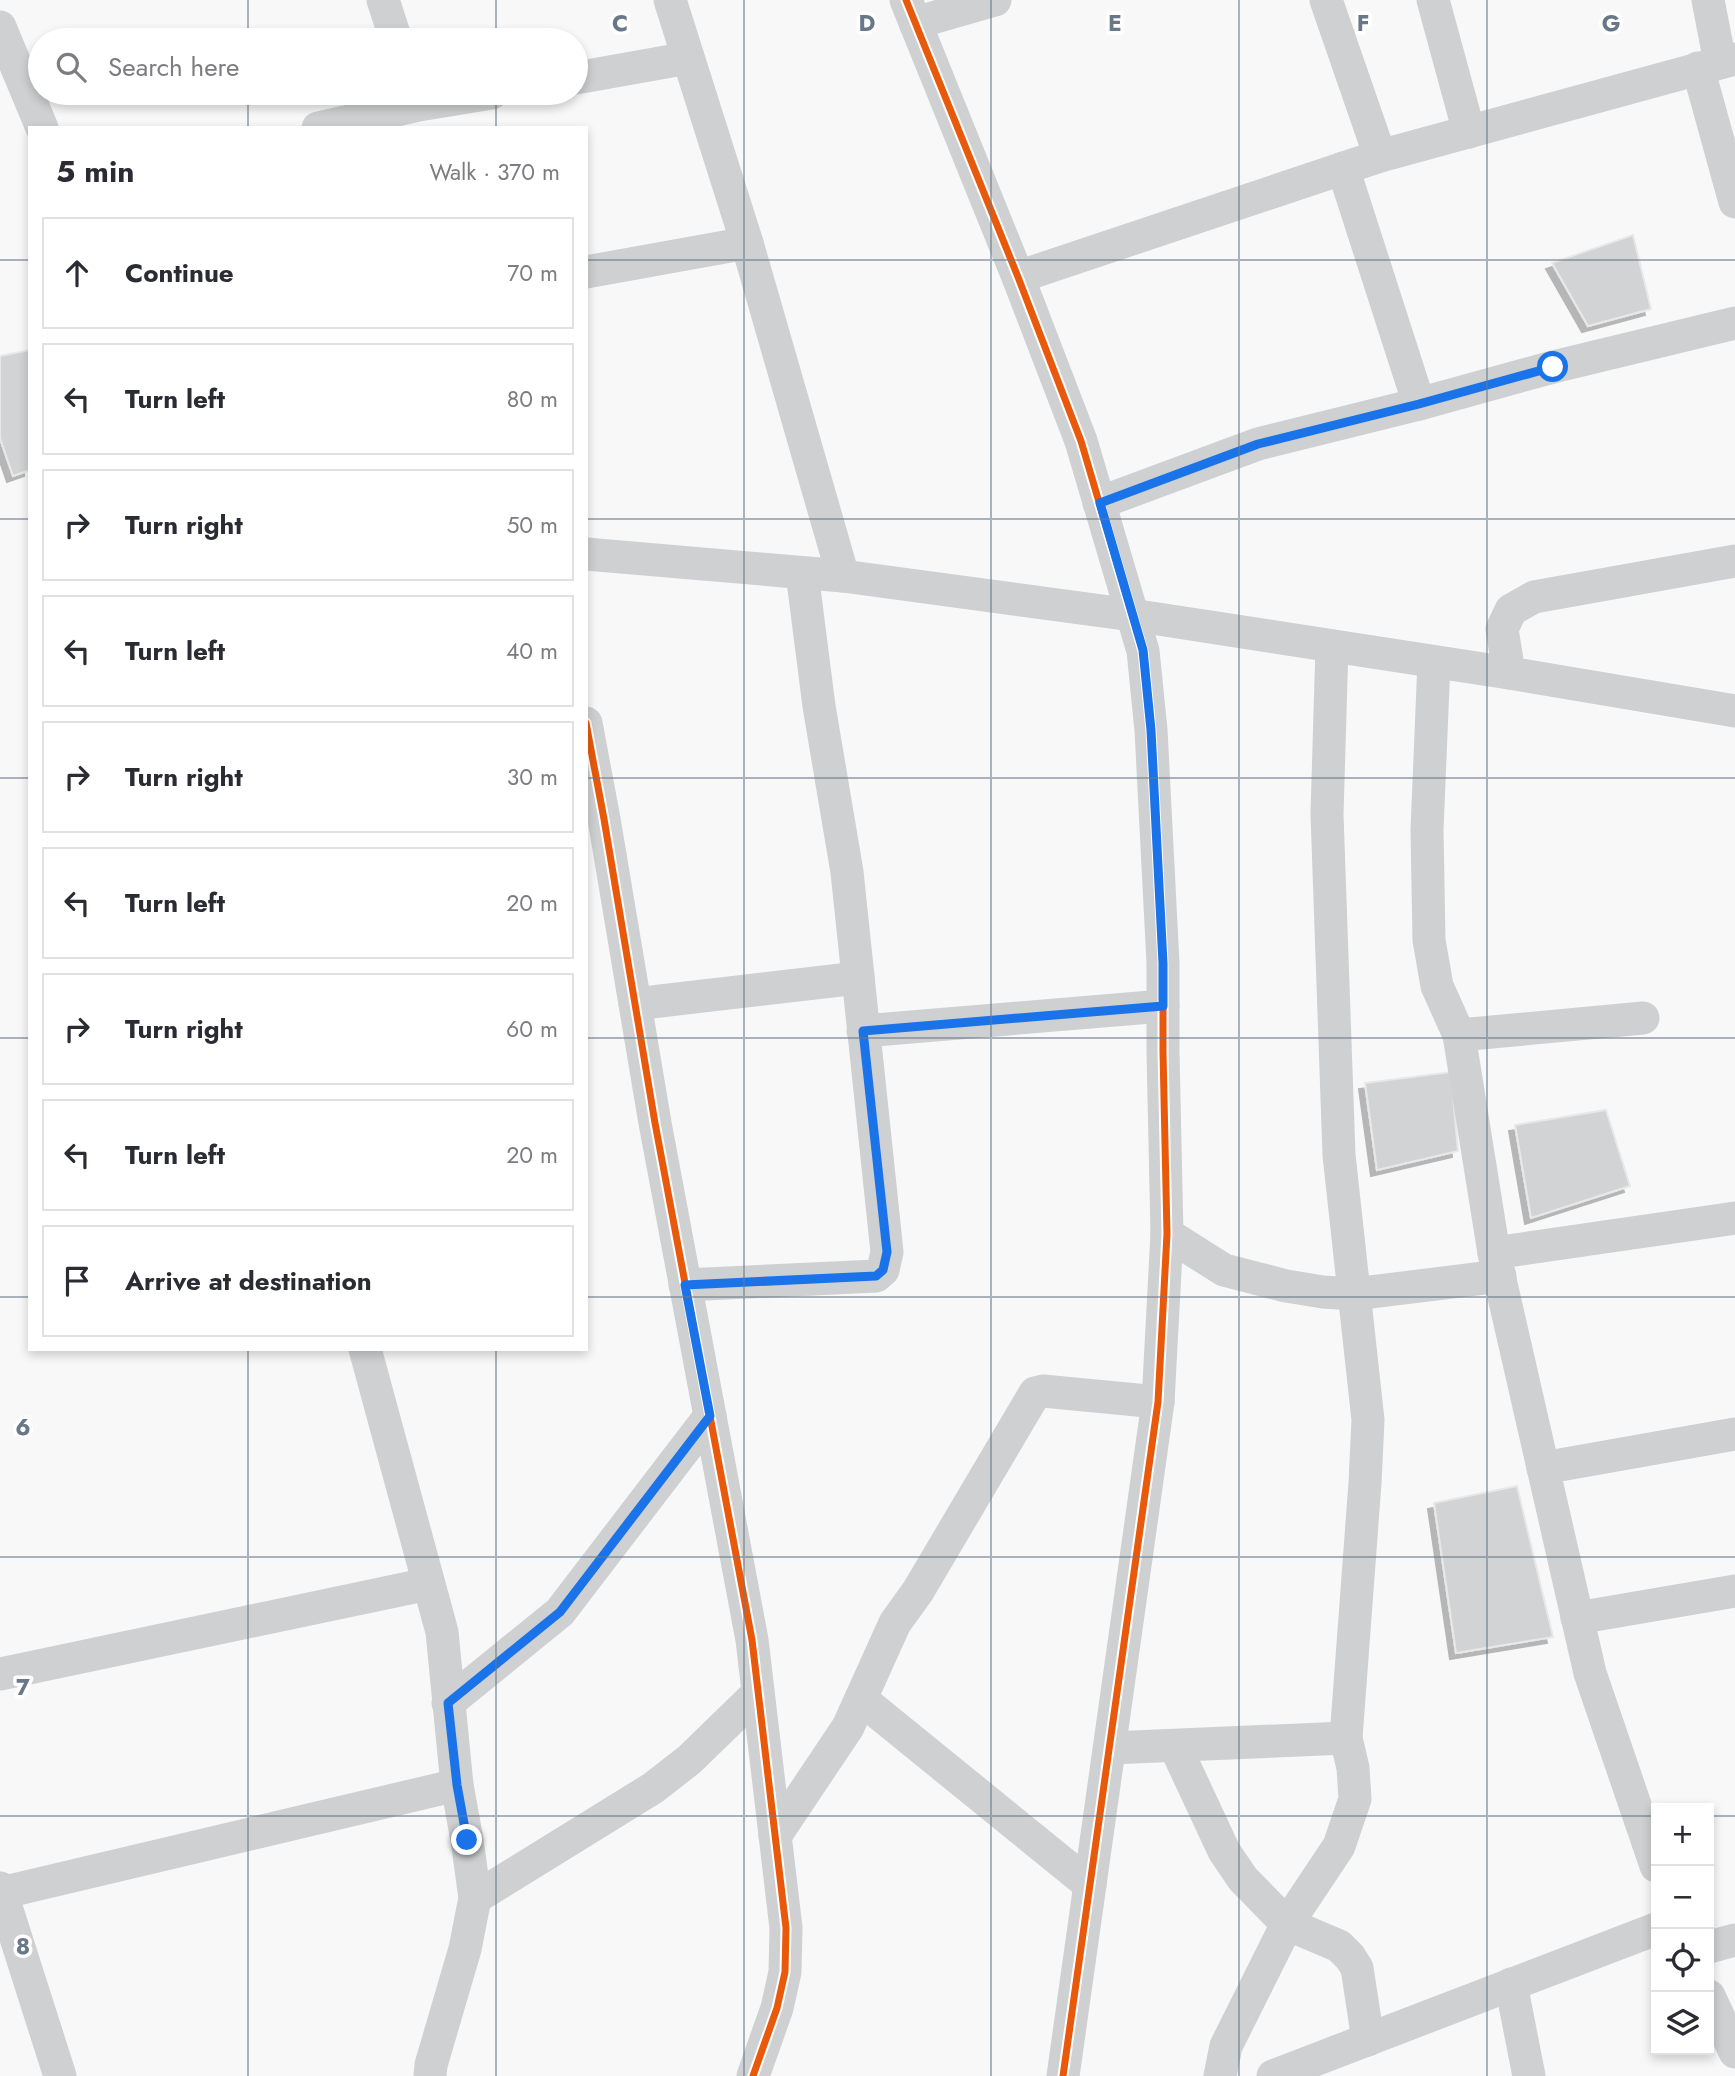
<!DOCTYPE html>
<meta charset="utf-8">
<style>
:root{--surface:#fff;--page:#f2f2f3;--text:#2b2b33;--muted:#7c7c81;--line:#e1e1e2}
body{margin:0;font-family:Jost,sans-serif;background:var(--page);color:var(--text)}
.controls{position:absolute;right:21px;bottom:21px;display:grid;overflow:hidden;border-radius:0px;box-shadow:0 4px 10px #0003}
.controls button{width:63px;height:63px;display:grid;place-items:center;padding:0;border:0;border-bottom:2px solid var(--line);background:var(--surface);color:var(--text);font:35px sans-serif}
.stop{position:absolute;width:21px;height:21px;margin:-16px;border:5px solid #1a73e8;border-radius:50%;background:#fff}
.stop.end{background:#1a73e8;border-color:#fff;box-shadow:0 2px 7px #0008}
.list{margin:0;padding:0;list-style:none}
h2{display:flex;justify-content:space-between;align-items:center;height:91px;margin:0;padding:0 28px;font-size:30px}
h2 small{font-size:23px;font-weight:400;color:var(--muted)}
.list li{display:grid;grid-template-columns:46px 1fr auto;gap:21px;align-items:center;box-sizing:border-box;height:112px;margin:0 14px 14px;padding:0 14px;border:2px solid var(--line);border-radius:0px}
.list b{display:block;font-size:26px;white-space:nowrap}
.list em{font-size:23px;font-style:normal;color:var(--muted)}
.icon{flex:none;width:38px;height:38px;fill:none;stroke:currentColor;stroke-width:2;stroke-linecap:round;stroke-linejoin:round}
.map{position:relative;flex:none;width:1735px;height:2076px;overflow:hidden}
.search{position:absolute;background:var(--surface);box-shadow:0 4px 10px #0003;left:28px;top:28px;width:560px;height:77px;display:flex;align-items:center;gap:18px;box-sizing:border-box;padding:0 24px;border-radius:38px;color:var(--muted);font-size:26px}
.panel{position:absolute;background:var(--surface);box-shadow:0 4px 10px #0003;left:28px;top:126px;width:560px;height:1225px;border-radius:0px}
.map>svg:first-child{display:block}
</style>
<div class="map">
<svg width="1735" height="2076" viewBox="0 0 1735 2076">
<defs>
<filter id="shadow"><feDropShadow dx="-6" dy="6" stdDeviation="0" flood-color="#0004"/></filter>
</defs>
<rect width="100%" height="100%" fill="#f8f8f8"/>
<g fill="#d2d3d4" stroke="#e8e8e8" stroke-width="2" filter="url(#shadow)">
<polygon points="1633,235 1651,309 1588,326 1552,263"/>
<polygon points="30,350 30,470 13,476 0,438 0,356"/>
<polygon points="1451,1072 1458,1151 1377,1170 1365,1083"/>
<polygon points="1606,1110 1630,1186 1531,1218 1515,1125"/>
<polygon points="1517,1486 1553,1637 1456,1653 1434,1503"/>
</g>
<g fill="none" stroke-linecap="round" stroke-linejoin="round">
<g stroke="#ced0d1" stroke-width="33">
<polyline points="383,0 396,40"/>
<polyline points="670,0 747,243 843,576"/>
<polyline points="906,0 1018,277 1081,441 1143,651 1151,730 1163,963 1163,1052 1167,1234 1158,1402 1063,2076"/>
<polyline points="1326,0 1380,156"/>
<polyline points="1433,0 1469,132"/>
<polyline points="1708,0 1720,62"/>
<polyline points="915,23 995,0"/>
<polyline points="0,27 42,128"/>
<polyline points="1698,68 1735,202"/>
<polyline points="576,78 688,58"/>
<polyline points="318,128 419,105 492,93"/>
<polyline points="1343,168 1419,404"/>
<polyline points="586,272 747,243"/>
<polyline points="1018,277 1380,156 1735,59"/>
<polyline points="1099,503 1258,444 1419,404 1553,367 1735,323"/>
<polyline points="586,554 843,576 1132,615 1509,673 1735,711"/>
<polyline points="1434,662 1427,830 1429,940 1437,986 1459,1035 1494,1253 1590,1673 1656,1866"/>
<polyline points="1509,673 1502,629 1511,610 1534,597 1735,561"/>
<polyline points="586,723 604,819 655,1123 752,1640 786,1928 785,1972 777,2008 753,2076"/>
<polyline points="635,1004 858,978"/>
<polyline points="863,1031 1163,1006"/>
<polyline points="1459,1035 1643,1018"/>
<polyline points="1167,1234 1224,1270 1286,1286 1323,1292 1354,1294 1500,1276"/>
<polyline points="1494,1253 1735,1218"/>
<polyline points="685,1285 876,1276 883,1270 887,1252 847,872 819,706 802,573"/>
<polyline points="365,1349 442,1632 457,1785 467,1840 475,1898 465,1949 431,2065 430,2076"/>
<polyline points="1543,1468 1735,1434"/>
<polyline points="1577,1618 1735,1591"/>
<polyline points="0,1674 428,1584"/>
<polyline points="861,1699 1090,1885"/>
<polyline points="448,1703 560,1612 710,1416"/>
<polyline points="1175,1746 1224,1851 1243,1879 1287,1924 1339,1946 1350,1957 1357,1968 1368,2040"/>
<polyline points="1110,1748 1346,1738"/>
<polyline points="775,1836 848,1727 895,1623 918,1591 1035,1393 1043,1391 1158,1402"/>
<polyline points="0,1888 60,2076"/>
<polyline points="1,1893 457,1785"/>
<polyline points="475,1898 653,1788 689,1760 758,1693"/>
<polyline points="1709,1947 1735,1940"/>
<polyline points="1511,1984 1529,2076"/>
<polyline points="1709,1996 1735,2052"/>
<polyline points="1220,2076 1226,2046 1287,1924 1339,1846 1355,1799 1353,1768 1346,1738 1365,1483 1368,1420 1339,1155 1327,814 1332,646"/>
<polyline points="1273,2076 1656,1929"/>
</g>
<defs>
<g id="cycleway">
<polyline points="906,0 1018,277 1081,441 1143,651 1151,730 1163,963 1163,1052 1167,1234 1158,1402 1063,2076"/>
<polyline points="586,723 604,819 655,1123 752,1640 786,1928 785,1972 777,2008 753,2076"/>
</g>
</defs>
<use href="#cycleway" stroke="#fff" stroke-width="11"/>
<use href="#cycleway" stroke="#e8590c" stroke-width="7"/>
</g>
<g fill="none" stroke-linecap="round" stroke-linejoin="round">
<polyline stroke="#1a73e8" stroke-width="9" points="467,1840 457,1785 448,1703 560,1612 710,1416 685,1285 876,1276 883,1270 887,1252 863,1031 1163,1006 1163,963 1151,730 1143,650 1100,503 1258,444 1419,404 1553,367"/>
</g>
<path fill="none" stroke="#687888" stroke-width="2" stroke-opacity="0.55" d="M 248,0 L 248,40M 496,0 L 496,40M 744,0 L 744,2076M 991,0 L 991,2076M 1239,0 L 1239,2076M 1487,0 L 1487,2076M 248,93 L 248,128M 496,93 L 496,128M 0,260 L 30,260M 586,260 L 1735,260M 0,519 L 30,519M 586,519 L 1735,519M 0,778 L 30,778M 586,778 L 1735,778M 0,1038 L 30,1038M 586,1038 L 1735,1038M 0,1297 L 30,1297M 586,1297 L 1735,1297M 248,1349 L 248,2076M 496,1349 L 496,2076M 0,1557 L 1735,1557M 0,1816 L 1656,1816M 1709,1816 L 1735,1816"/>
<g font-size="23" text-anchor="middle" font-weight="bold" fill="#687888" stroke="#fff" stroke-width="7" stroke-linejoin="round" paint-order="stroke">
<text x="620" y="31">C</text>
<text x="867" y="31">D</text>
<text x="1115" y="31">E</text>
<text x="1363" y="31">F</text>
<text x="1611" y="31">G</text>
<text x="23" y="1435">6</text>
<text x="23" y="1695">7</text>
<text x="23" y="1954">8</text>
</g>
</svg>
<div class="controls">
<button>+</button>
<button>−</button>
<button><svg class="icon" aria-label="locate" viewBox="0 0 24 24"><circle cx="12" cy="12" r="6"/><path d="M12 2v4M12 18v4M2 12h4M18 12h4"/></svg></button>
<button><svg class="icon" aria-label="layers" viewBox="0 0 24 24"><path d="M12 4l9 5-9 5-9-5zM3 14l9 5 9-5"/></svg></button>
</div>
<div class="stop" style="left:1553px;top:367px"></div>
<div class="stop end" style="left:467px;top:1840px"></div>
<div class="search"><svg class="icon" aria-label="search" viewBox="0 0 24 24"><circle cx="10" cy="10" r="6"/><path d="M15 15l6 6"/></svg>Search here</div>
<section class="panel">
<h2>5 min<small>Walk · 370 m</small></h2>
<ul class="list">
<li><svg class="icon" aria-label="ahead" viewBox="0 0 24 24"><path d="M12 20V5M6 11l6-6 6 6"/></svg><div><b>Continue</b></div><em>70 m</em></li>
<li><svg class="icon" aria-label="left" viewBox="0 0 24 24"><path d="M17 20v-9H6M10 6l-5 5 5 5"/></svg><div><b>Turn left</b></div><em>80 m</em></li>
<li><svg class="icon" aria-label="right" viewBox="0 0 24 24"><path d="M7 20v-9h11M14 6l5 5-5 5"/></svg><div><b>Turn right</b></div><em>50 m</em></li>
<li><svg class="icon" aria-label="left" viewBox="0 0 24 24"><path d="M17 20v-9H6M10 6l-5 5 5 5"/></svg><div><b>Turn left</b></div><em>40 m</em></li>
<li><svg class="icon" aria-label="right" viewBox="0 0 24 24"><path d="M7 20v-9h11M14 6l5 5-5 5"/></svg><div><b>Turn right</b></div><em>30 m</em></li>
<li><svg class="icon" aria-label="left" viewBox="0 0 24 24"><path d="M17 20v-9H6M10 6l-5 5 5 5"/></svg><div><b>Turn left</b></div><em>20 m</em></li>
<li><svg class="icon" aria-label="right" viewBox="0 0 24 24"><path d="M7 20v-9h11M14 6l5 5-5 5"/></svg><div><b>Turn right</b></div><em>60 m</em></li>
<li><svg class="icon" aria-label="left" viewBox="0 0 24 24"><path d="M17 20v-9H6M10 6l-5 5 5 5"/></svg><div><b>Turn left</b></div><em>20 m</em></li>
<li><svg class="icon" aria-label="arrive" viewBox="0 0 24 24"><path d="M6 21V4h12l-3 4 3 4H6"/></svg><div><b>Arrive at destination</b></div></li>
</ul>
</section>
</div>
